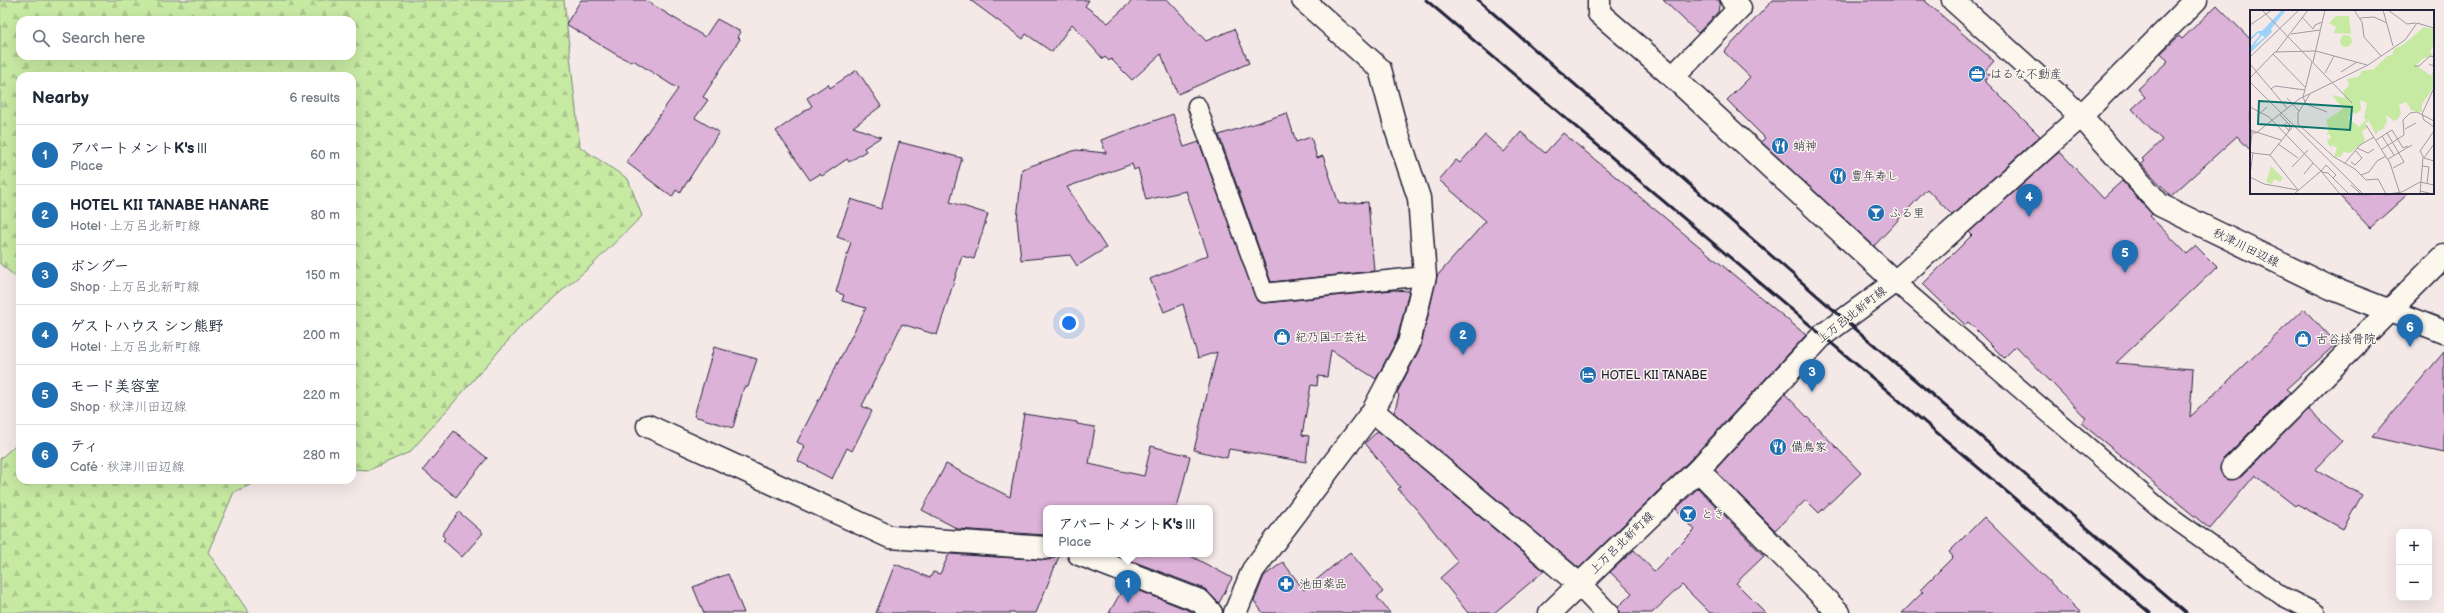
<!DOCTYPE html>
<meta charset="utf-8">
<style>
:root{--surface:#fff;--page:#f2f2f3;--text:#1f2937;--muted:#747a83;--line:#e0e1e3;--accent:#1f6fb2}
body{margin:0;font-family:"Balsamiq Sans","Klee One",sans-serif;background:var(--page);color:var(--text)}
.controls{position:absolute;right:12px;bottom:12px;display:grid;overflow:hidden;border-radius:8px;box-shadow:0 4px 16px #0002}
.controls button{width:36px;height:36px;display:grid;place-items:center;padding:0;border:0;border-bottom:1px solid var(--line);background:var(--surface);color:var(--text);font:20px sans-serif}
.you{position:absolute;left:1069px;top:323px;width:14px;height:14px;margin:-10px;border:3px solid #fff;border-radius:50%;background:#1a73e8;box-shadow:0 0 0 6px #1a73e833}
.badge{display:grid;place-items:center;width:26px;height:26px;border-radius:50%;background:var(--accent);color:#fff;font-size:13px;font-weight:700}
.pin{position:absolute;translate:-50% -33px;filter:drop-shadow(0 1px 2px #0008)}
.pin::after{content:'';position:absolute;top:21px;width:14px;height:12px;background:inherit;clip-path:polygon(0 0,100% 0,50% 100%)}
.popup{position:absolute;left:1043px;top:505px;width:170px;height:52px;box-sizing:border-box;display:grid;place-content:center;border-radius:8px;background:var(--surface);filter:drop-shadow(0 1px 3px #0005);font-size:13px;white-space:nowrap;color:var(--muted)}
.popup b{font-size:15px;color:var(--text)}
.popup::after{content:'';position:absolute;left:50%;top:100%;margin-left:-8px;border:8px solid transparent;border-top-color:var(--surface)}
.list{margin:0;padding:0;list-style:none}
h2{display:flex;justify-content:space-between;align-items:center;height:52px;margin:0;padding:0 16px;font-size:17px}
h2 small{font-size:13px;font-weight:400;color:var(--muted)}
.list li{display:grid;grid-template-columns:26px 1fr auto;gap:12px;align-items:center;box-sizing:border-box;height:60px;padding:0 16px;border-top:1px solid var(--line)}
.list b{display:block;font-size:15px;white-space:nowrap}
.list p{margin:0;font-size:13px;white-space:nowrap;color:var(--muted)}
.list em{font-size:13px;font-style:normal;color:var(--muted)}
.icon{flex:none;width:22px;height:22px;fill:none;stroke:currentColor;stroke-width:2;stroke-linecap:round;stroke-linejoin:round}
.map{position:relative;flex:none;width:2444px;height:613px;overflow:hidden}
.search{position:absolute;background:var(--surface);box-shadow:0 4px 16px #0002;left:16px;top:16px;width:340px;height:44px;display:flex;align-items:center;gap:10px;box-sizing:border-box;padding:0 14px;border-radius:12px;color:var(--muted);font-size:15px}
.panel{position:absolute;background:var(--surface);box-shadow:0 4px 16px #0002;left:16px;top:72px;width:340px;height:412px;border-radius:12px}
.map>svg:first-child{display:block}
</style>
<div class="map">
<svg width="2444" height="613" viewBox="0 0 2444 613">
<defs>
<pattern id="forest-firs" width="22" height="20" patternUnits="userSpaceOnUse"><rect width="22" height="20" fill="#c7eaa3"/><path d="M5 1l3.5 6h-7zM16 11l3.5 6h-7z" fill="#abc88d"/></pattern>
</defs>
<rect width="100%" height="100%" fill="#f5e9e8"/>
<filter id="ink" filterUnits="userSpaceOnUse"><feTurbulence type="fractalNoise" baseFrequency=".025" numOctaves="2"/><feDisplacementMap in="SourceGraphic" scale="8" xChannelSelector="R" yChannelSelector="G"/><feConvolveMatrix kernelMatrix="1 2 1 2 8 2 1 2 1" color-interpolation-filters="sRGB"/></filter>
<g filter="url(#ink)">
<g fill="url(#forest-firs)" stroke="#74866f" fill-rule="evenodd">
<path d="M 0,0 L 564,0 L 580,147 L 628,179 L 642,216 L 591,266 L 521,326 L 410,452 L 369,470 L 352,469 L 352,76 L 20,76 L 20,280 L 0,264 ZM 20,20 L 352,20 L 352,56 L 20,56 Z"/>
<polygon points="20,441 20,480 261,480 234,492 208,552 249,613 0,613 0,459"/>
</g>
<g fill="#ddb2d8" stroke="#22223b">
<polygon points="581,0 645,0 705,37 717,19 741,32 738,37 740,39 703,97 708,100 695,118 719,132 680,193 676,190 672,197 626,162 678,89 633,60 631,62 617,55 566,24"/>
<polygon points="970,0 1089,0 1085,6 1108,23 1133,0 1168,0 1206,41 1234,29 1249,63 1178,94 1161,54 1132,80 1111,59 1109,61 1105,57 1103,59 1072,24 1052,52 1026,34 1023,39"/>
<polygon points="1663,0 1720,0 1718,12 1698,33"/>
<polygon points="1773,0 1924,0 1994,61 1985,71 1989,75 1984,80 2040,136 1952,215 1927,189 1874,246 1761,142 1765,138 1727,100 1750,77 1724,52"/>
<polygon points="2217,5 2251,40 2251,151 2237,136 2171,196 2141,164 2144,161 2142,159 2162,140 2132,109 2145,97 2138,89 2168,61 2161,53 2179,36 2182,39"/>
<polygon points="857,70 881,106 853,127 881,137 864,148 866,151 849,162 847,159 822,176 820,174 810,180 776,131 812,106 807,98 828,84 830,88"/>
<polygon points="1287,113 1296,142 1311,137 1317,158 1323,156 1339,204 1368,202 1374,271 1271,282 1219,135"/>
<polygon points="1173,114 1184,147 1199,142 1257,301 1265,303 1393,290 1409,291 1397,339 1376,379 1331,350 1327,377 1318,376 1317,386 1311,385 1302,435 1309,436 1306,462 1229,449 1227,458 1194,450 1217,352 1198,358 1183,304 1164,312 1150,279 1208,255 1186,191 1146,200 1138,168 1134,170 1132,164 1067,187 1106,248 1077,266 1070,255 1021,260 1017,220 1022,169 1076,150 1106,153 1101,140"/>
<polygon points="1521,132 1545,153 1563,133 1806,335 1689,461 1579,568 1394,413 1399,395 1397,393 1421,346 1437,276 1486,221 1439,180 1456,160 1460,163 1485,135 1504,152"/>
<polygon points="899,142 962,158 950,202 988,214 974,259 962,256 937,335 902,324 862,406 872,411 852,451 847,448 832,479 798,461 805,446 797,442 866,308 842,301 844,295 836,292 851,242 837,237 851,199 881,209"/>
<polygon points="2058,153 2061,153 2103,198 2122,181 2152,214 2150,216 2187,254 2196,246 2217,267 2116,363 2193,369 2190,417 2304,309 2336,344 2286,389 2290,392 2223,459 2220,471 2228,480 2241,477 2308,409 2342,441 2315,469 2362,495 2343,529 2297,504 2295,506 2255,475 2210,529 2081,423 2086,418 2016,346 2004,358 1968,322 1965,325 1923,284 1972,235 1969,232"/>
<polygon points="2337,193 2409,193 2370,228"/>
<polygon points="714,347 757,359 748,387 744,387 733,428 694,416"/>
<polygon points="2444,352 2444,453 2372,437"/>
<polygon points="1785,394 1861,473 1819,513 1806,500 1775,530 1715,470"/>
<polygon points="1024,414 1077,422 1077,424 1095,427 1089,464 1144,476 1151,446 1190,456 1177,508 1046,508 1046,535 958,529 922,510 946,464 1010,497"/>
<polygon points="454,431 487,458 456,497 423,470"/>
<polygon points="1378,431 1544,571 1494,613 1468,613 1440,578 1458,562 1418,511 1398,489 1400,487 1365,443"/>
<polygon points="1698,488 1764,556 1736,583 1766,613 1710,613 1682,585 1652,613 1619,613 1618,607 1632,593 1610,572 1634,550 1654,571 1695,530 1676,509"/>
<polygon points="459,512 483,533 462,557 443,540 445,538 442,535"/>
<polygon points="1984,517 2081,613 1902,613 1923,592 1920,590 1953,557 1949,552"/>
<polygon points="1350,552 1383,592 1377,597 1390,613 1263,613 1254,601 1264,576 1283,562 1304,590"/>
<polygon points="949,554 1045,560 1060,554 1036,613 876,613 895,564 930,578 933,572 940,574"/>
<polygon points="1114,554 1187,554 1232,578 1219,603 1205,589"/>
<polygon points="728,574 744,613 704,613 693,587"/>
<polygon points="1125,585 1193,612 1194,613 1109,613"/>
</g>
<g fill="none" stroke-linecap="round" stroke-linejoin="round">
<defs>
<g id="service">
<polyline points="1197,106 1264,293 1425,276"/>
<polyline points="1895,282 2163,511 2282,596 2316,613"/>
</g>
<g id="minor">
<polyline points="1599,0 1599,13 1673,77 1895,282"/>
<polyline points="1673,77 1740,8 1732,0"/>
<polyline points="1373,411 1580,585 1607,613"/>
<polyline points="648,426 890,537 1046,548"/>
<polyline points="2232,468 2444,256"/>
<polyline points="1698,470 1839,613"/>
<polyline points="1079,554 1200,601 1211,613"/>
<polyline points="1235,613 1253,570 1373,411 1409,343 1425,276 1419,198 1396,129 1380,69 1303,0"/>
</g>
<g id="secondary">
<polyline points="1953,0 2081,116 2160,205 2331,288 2444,332"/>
<polyline points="1550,613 1698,470 1823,335 1895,282 2081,116 2196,0"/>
</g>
</defs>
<use href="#service" stroke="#22223b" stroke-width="21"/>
<use href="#minor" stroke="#22223b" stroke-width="25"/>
<use href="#secondary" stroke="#22223b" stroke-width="25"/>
<use href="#service" stroke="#fbf7ec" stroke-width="18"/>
<use href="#minor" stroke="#fbf7ec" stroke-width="22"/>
<use href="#secondary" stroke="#fbf7ec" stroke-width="22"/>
<g stroke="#22223b" stroke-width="3">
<polyline points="1426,0 2150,613"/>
<polyline points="1478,0 1844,319 2186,613"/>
</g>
</g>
</g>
<defs>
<symbol id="office-disc" viewBox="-11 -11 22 22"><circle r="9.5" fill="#1f6fb2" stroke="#fbf7ec"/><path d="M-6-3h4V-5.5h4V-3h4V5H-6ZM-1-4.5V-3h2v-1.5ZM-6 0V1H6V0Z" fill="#fff"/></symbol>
<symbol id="restaurant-disc" viewBox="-11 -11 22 22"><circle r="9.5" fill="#1f6fb2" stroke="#fbf7ec"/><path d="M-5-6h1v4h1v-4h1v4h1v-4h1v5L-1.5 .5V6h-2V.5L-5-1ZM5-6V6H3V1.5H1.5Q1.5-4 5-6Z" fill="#fff"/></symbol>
<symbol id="bar-disc" viewBox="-11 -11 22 22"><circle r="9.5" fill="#1f6fb2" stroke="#fbf7ec"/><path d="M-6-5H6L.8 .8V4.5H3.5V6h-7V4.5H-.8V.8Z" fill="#fff"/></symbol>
<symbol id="shop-disc" viewBox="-11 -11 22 22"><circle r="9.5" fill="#1f6fb2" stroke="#fbf7ec"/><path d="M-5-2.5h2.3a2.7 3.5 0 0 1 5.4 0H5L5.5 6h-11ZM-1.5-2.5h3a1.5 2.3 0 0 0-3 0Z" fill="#fff"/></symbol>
<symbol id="hotel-disc" viewBox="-11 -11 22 22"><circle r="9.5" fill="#1f6fb2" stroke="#fbf7ec"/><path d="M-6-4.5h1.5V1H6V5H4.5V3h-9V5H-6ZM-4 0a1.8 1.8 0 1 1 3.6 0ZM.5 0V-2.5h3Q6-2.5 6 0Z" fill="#fff"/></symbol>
<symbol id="pharmacy-disc" viewBox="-11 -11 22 22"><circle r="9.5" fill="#1f6fb2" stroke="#fbf7ec"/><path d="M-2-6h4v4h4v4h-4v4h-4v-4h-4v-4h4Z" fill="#fff"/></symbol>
</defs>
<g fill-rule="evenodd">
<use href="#office-disc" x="1967" y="64" width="20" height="20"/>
<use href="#restaurant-disc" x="1770" y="136" width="20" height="20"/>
<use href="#restaurant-disc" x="1828" y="166" width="20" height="20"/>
<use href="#bar-disc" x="1866" y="203" width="20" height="20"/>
<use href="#shop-disc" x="1272" y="327" width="20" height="20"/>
<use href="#shop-disc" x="2293" y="329" width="20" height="20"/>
<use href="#hotel-disc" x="1578" y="365" width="20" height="20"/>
<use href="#restaurant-disc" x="1768" y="437" width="20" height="20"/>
<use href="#bar-disc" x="1678" y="504" width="20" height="20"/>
<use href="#pharmacy-disc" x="1276" y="574" width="20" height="20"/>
</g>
<g text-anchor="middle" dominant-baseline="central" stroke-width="3" stroke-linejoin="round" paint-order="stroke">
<g font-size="12" fill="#22223b" stroke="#fbf7ec" text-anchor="start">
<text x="1990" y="74">はるな不動産</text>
<text x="1793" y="146">蛸神</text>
<text x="1851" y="176">豊年寿し</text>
<text x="1889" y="213">ふる里</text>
<text x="1295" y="337">紀乃国工芸社</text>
<text x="2316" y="339">古谷接骨院</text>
<text x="1601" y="375">HOTEL KII TANABE</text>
<text x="1791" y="447">備鳥家</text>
<text x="1701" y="514">とき</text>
<text x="1299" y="584">池田薬品</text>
</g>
<g font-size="12" fill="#22223b" stroke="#fbf7ec">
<text transform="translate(2246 248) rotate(26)">秋津川田辺線</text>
<text transform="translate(1852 315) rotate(-38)">上万呂北新町線</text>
<text transform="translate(1622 543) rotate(-44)">上万呂北新町線</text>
</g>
</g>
<g transform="translate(2250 10)">
<rect width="184" height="184" fill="#f5e9e8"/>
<path d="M 174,17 L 184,19 L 184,34 L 180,42 L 184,46 L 174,48 L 166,55 L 181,66 L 184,59 L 184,77 L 172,94 L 172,102 L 162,101 L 156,92 L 149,95 L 151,103 L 148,109 L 144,111 L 136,105 L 137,112 L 133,118 L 137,117 L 129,121 L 129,119 L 126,125 L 119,111 L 115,114 L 117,118 L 112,121 L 115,131 L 100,143 L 94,142 L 90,147 L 84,147 L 87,138 L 82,135 L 82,138 L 78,134 L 77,130 L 81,128 L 79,124 L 76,125 L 79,120 L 76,110 L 93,99 L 82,85 L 95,88 L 93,81 L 99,76 L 97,69 L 108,67 L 112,61 L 124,59 L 137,46 L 142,45 L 144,39 L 154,34 ZM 110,90 L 117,93 L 114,109 L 117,109 L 109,117 L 98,108 L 103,102 L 106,104 L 111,100 Z" fill="#c7eaa3" fill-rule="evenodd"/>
<path d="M 21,156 L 33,168 L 30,172 L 24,169 L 22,174 L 16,172 Z" fill="#c7eaa3"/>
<path d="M 86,6 L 99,6 L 101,24 L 84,23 L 86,17 L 79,13 Z" fill="#c7eaa3"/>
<path d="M90 31a6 6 0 1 1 12 0a6 6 0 1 1-12 0Z" fill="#c7eaa3"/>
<path d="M 32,0 L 36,0 L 21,19 L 22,22 L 0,43 L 0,39 L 15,27 L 8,23 L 0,31 L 0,28 L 8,21 L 12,21 Z" fill="#9bd2fa"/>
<path fill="none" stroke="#9bd2fa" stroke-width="2" d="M 0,39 L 14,21"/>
<path fill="none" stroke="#a199a3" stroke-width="1" d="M 12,0 L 102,93M 104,0 L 112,12 L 114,27 L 131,46M 133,0 L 143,36M 138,0 L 157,14 L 166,13M 52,7 L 63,19 L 65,15 L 72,12M 110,8 L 124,7 L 137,13M 0,15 L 22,0M 41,24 L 70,20M 66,41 L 117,55M 26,42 L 58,0M 23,44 L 55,77M 0,47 L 49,0M 62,52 L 53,87 L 56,94 L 77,102M 63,52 L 75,0M 0,54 L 37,98M 179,54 L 183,56 L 184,48M 164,56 L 169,56 L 180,46 L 184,47M 91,62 L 107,52M 75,63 L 84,46M 0,68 L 25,42 L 65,41M 0,72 L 113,184M 21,79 L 25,76 L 55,80M 60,84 L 48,103 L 48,114 L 84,147 L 105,159 L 116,170 L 128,169 L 136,184M 37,88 L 49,101M 0,97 L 19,107 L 71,161 L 44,184M 172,104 L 184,78M 172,104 L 174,110 L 184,117M 7,106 L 17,97M 37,113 L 34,115 L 39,121 L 42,118 L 40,115M 116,115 L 140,153 L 150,184M 0,117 L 2,123 L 0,142 L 3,143 L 0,165M 155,119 L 166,113M 0,120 L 31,130M 184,121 L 170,141 L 174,148 L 184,151M 2,123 L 6,123 L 49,89 L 118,55 L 155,30 L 167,13 L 184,18M 137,123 L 154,152 L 143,158M 132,126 L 144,145M 126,130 L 142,120 L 153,138 L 158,136M 28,134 L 48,148M 107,138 L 118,143 L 124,139M 132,139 L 154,125 L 153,110 L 160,103 L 167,102 L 184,111M 3,143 L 20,145 L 48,180M 20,145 L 39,121 L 40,115 L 29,104M 174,148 L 184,134M 138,149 L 162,135M 101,152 L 105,155 L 112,148 L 105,140M 95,153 L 110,135 L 124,127M 172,156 L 179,157 L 177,173M 42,157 L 58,140M 72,162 L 78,163 L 99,184M 54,164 L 63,153M 111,165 L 119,162 L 127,151 L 136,146M 0,167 L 14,174 L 48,180M 83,168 L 86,165 L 76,155 L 71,161 L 90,184M 101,175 L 111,184M 170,181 L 183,184M 138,184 L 152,182 L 170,172 L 184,175M 170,184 L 173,147"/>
<path fill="#0f766e" fill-opacity="0.15" stroke="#0f766e" stroke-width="2" d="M 9,91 L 102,97 L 100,120 L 8,114 Z"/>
<rect width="184" height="184" fill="none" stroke="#22223b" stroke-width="2"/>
</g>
</svg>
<div class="controls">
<button>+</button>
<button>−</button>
</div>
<div class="you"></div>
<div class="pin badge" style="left:1128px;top:603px">1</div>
<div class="popup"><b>アパートメントK'sⅢ</b>Place</div>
<div class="pin badge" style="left:1463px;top:355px">2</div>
<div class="pin badge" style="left:1812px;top:392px">3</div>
<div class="pin badge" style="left:2029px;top:217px">4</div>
<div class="pin badge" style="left:2125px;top:273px">5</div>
<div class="pin badge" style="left:2410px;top:347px">6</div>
<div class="search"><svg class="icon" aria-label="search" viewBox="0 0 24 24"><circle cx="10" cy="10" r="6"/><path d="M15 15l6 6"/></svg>Search here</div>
<section class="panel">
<h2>Nearby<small>6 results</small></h2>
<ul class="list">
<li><span class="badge">1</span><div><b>アパートメントK'sⅢ</b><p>Place</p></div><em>60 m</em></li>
<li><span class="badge">2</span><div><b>HOTEL KII TANABE HANARE</b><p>Hotel · 上万呂北新町線</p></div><em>80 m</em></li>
<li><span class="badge">3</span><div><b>ボングー</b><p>Shop · 上万呂北新町線</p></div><em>150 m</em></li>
<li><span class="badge">4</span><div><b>ゲストハウス シン熊野</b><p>Hotel · 上万呂北新町線</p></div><em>200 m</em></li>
<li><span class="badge">5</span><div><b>モード美容室</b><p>Shop · 秋津川田辺線</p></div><em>220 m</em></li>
<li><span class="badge">6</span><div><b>ティ</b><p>Café · 秋津川田辺線</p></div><em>280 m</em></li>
</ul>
</section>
</div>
